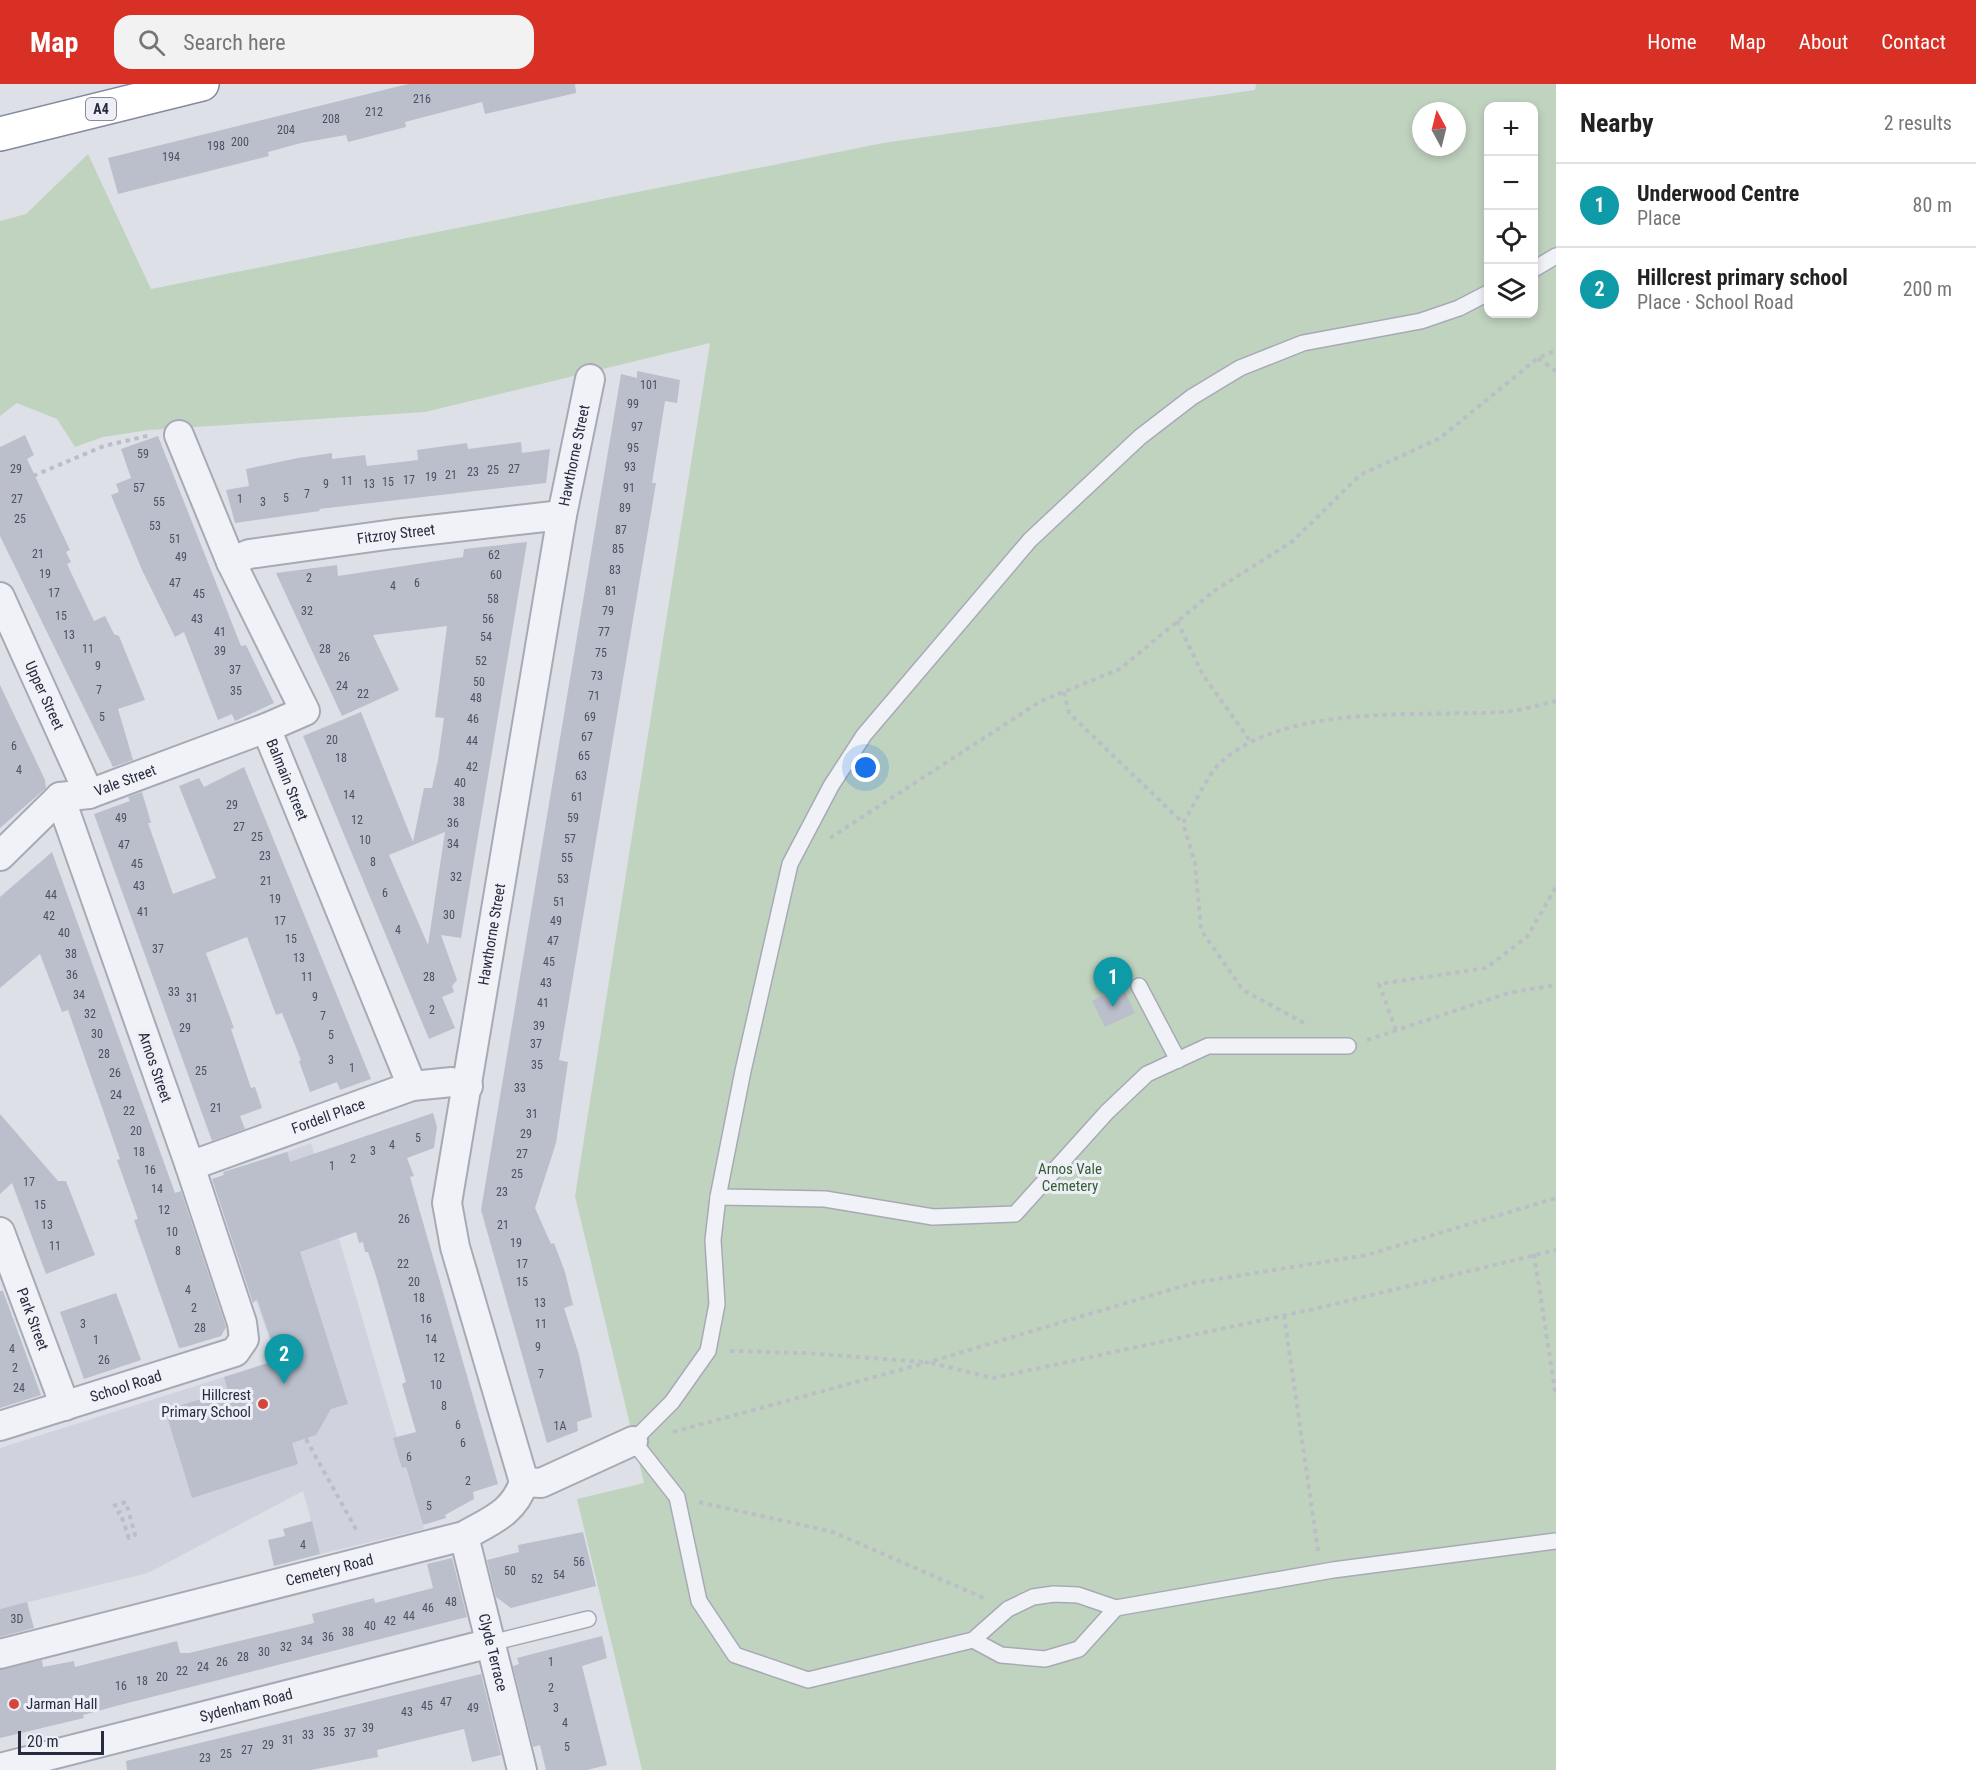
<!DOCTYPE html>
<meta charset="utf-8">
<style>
:root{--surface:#fff;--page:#f2f2f2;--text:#222;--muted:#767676;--line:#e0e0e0;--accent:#d93025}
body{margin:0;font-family:"Roboto Condensed",sans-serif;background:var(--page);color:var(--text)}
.controls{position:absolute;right:18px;top:18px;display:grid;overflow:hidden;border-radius:12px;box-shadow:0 3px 9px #0003}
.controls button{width:54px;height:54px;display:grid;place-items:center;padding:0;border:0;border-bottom:2px solid var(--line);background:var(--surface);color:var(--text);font:30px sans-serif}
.compass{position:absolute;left:1412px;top:18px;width:54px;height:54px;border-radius:50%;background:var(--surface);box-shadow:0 3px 9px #0003;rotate:353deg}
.scale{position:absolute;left:18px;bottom:15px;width:86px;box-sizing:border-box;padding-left:6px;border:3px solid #262b40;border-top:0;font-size:16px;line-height:21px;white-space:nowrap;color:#262b40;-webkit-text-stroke:4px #eeeff6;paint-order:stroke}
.you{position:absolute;left:866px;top:684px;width:21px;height:21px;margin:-15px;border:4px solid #fff;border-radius:50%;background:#1a73e8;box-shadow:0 0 0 9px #1a73e833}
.badge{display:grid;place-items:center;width:39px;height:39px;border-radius:50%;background:var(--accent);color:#fff;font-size:20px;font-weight:700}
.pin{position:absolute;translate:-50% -50px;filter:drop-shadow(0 2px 3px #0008)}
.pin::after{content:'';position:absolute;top:32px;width:21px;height:18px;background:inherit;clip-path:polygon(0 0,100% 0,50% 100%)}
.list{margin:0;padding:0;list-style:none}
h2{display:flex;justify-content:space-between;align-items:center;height:78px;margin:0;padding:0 24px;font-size:26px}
h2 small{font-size:20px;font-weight:400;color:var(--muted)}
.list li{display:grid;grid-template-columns:39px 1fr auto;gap:18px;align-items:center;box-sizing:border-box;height:84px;padding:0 24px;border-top:2px solid var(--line)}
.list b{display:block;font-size:22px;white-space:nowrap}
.list p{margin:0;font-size:20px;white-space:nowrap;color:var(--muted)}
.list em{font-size:20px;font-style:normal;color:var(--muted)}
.icon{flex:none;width:33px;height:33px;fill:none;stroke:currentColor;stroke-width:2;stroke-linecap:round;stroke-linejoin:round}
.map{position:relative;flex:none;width:1556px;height:1686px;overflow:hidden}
header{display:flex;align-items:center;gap:36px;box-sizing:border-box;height:84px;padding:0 30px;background:var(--accent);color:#fff}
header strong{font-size:28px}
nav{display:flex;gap:33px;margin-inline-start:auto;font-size:21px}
.search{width:420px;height:54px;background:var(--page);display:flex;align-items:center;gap:15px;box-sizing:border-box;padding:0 21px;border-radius:18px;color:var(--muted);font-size:22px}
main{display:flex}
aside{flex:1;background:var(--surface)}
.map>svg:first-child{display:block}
</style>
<header>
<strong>Map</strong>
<div class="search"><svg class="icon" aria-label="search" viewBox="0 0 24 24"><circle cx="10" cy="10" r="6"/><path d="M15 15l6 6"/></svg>Search here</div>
<nav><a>Home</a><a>Map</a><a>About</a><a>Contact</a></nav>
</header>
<main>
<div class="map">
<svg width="1556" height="1686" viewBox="0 0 1556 1686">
<rect width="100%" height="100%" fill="#dee0e8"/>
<polygon fill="#d0d2de" points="311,1059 424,1445 320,1470 303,1407 148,1489 0,1525 0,1364 277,1276 213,1095"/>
<path fill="#c0d3bf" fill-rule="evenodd" d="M 1256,0 L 1556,0 L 1556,1686 L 642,1686 L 577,1415 L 644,1399 L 575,1112 L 710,259 L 425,328 L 149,346 L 103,353 L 75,363 L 57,335 L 17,319 L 0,332 L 0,137 L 26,130 L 88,70 L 151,205 L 883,59 L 1255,6 ZM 1488,22 L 1534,22 L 1534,230 L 1488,230 ZM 1421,27 L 1457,27 L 1457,63 L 1421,63 Z"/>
<g fill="#bbbecb" fill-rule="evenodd">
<polygon points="408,0 575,0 576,9 485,30 482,18 405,38 406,43 348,58 346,51 301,59 268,68 269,72 118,110 108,74"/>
<polygon points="637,287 680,296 677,319 665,317 652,399 656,399 559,976 568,978 556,1059 535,1124 551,1160 554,1159 565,1188 573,1221 564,1224 579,1271 592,1333 577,1338 578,1347 547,1359 481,1126 621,290 637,294"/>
<polygon points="25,351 34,371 27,375 70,466 66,468 71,478 67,480 94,537 105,532 114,550 119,552 145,616 118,625 133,676 113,683 0,452 0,363"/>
<polygon points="158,352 241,562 246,561 274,619 235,637 232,630 218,636 184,548 175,553 142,486 111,411 119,408 116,400 131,394 121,365"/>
<polygon points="521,358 522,369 550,365 546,399 319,425 320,427 235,439 226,406 249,402 246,385 298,374 332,369 332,375 365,371 367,382 418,376 417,366 467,359 468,365"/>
<path d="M 527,458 L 461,854 L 441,851 L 457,896 L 452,902 L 454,908 L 442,913 L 455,944 L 429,955 L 303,652 L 361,628 L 413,758 L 424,704 L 432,704 L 438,676 L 444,634 L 435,633 L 447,542 L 373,551 L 399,606 L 342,632 L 276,489 L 337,481 L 338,492 L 463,473 L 464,465 ZM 445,748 L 431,841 L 428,861 L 389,771 Z"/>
<polygon points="0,601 45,696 46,704 0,744"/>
<polygon points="244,683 371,995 340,1006 337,998 310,1008 299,977 301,976 282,929 276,931 247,853 206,869 234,944 231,945 251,1004 255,1003 262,1024 240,1032 245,1045 212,1057 94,730 130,717 128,713 142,708 151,739 148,739 173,810 216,794 179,702 199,694 204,703"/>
<polygon points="52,768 175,1109 181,1107 226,1243 221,1252 185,1263 179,1264 134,1136 138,1135 117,1076 120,1075 68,926 62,928 40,870 0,904 0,813"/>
<polygon points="1122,902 1135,929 1105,943 1092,917"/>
<polygon points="433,1029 437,1043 434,1064 407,1074 414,1092 410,1093 498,1400 473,1408 474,1415 445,1431 446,1434 423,1441 406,1383 402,1384 393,1354 416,1348 402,1300 406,1298 376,1192 368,1168 365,1168 363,1158 359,1159 356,1148 300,1168 348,1320 331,1325 316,1351 292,1359 298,1380 192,1414 165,1326 228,1307 224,1293 278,1276 257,1215 253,1219 212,1095 224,1091 223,1088 287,1068 290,1078"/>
<polygon points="0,1030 58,1097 66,1097 95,1171 46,1190 12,1099 0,1110"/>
<polygon points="0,1207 3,1207 41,1311 0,1324"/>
<polygon points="116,1209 141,1276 84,1295 60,1228"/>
<polygon points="312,1437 320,1470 274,1482 268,1456 285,1452 283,1445"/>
<polygon points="583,1448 596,1502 511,1524 496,1513 487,1476 519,1468 518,1461"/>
<polygon points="452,1474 467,1533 116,1622 83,1631 84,1634 0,1654 0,1586 42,1576 43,1583 74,1577 75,1583 177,1557 180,1569 189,1569 314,1539 312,1530 374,1514 375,1519 433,1504 427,1480"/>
<polygon points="27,1518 34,1544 0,1553 0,1525"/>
<polygon points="602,1552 607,1574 582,1582 607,1681 587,1686 546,1686 540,1661 533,1663 513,1582 519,1580 517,1574"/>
<polygon points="481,1590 501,1671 472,1678 464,1645 377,1666 378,1673 311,1686 127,1686 126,1677"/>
</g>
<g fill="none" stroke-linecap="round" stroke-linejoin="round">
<defs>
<g id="service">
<polyline points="1534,185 1556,172"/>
<polyline points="1139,902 1178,976"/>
<polyline points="718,1113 825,1115 933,1133 1015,1130 1107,1028 1147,990 1208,962 1348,962"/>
<polyline points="1116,1524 1333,1486 1556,1457"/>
<polyline points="973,1556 1001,1571 1045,1575 1079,1565 1116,1524 1078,1511 1054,1510 1033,1513 1008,1525 973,1556 808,1596 735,1571 699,1517 677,1413 633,1357 672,1318 708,1267 717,1220 713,1156 718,1113 743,987 790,780 831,702 864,651 1030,456 1140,353 1192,313 1240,284 1303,259 1421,237 1459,224 1488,209"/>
<polyline points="491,1559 588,1535"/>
</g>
<g id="minor">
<path id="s1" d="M 179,351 L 231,478 L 305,627 L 266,644 L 412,1002"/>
<path id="s2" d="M 231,478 L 249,470 L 394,450 L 562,431"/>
<path id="s3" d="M 0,513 L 89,710"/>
<path id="s4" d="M 0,772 L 60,713 L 89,710 L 266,644"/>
<path id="s5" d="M 190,1082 L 412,1002 L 452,998 L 468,1002"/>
<path id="s6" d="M 0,1148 L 65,1322"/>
<path id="s7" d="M 0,1342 L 235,1268 L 244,1255 L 242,1239 L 190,1082 L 60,713"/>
<path id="s8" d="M 524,1398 L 455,1163 L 447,1119 L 562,431 L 590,295"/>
<polyline points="524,1398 541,1399 633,1357"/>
<path id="s9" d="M 464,1452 L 522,1686"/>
<path id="s10" d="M 0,1570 L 464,1452 C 490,1437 514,1429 524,1398"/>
<path id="s11" d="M 0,1684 L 491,1559"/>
</g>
<polyline id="trunk" points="0,50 202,0"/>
</defs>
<use href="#service" stroke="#a7aab6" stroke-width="18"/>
<use href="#minor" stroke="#a7aab6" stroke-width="32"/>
<use href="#trunk" stroke="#858aa0" stroke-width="36"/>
<g stroke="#bcbec7" stroke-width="4" stroke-dasharray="4.5 4.5" stroke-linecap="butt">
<polyline points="1538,274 1556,287"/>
<polyline points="0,406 104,362 151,351"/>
<polyline points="1177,537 1203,591 1251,658"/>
<polyline points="1064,608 1069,629 1183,739"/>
<polyline points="830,754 1041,617 1120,585 1214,507 1293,457 1360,391 1440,354 1538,274 1556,266"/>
<path d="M 1304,939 L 1243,906 L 1201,846 L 1195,779 L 1183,739 C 1194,722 1208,689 1222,677 C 1289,619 1420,633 1502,628 C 1520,627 1538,621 1556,617"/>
<polyline points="1396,946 1379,900 1486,884 1527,853 1556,803"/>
<polyline points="1367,956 1508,909 1556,901"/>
<polyline points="1534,1170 1556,1313"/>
<polyline points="1284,1231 1318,1467"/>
<polyline points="730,1267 806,1269 924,1278"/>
<polyline points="931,1279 993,1294 1314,1225 1556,1166"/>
<polyline points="673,1348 929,1278 1193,1199 1367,1171 1556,1114"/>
<polyline points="306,1355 358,1449"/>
<polyline points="699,1418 833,1448 986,1515"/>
<polyline points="113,1422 126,1418 135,1451 129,1454 120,1428 115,1430"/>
</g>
<use href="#service" stroke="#f1f2f7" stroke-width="15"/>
<use href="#minor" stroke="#f1f2f7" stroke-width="28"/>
<use href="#trunk" stroke="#fff" stroke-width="33"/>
</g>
<g fill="#d5453c" stroke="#eeeff6" stroke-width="2">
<circle cx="263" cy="1320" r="6"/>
<circle cx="14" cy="1620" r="6"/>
</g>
<g text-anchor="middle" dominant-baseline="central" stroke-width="6" stroke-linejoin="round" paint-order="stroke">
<g font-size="12" fill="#4b5063">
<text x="422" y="15">216</text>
<text x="374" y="28">212</text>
<text x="331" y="35">208</text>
<text x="286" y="46">204</text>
<text x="240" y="58">200</text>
<text x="216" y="62">198</text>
<text x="171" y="73">194</text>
<text x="649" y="301">101</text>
<text x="633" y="320">99</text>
<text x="637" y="343">97</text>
<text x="633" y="364">95</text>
<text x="143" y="370">59</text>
<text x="630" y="383">93</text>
<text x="16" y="385">29</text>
<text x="514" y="385">27</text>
<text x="493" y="386">25</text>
<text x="473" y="388">23</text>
<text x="451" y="391">21</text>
<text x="431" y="393">19</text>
<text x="409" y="396">17</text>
<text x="347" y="397">11</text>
<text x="388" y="398">15</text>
<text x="326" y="400">9</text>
<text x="369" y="400">13</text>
<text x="139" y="404">57</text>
<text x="629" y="404">91</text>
<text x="307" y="410">7</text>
<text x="286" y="414">5</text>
<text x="17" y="415">27</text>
<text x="240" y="415">1</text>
<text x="159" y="418">55</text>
<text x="263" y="418">3</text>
<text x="625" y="424">89</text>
<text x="20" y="435">25</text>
<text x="155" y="442">53</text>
<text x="621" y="446">87</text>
<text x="175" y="455">51</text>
<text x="618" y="465">85</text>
<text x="38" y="470">21</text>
<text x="494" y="471">62</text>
<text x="181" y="473">49</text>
<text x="615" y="486">83</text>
<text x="45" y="490">19</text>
<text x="496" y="491">60</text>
<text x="309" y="494">2</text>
<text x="175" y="499">47</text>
<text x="417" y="499">6</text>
<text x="393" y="502">4</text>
<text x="611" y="507">81</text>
<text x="54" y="509">17</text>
<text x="199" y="510">45</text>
<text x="493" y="515">58</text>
<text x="307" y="527">32</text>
<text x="608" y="527">79</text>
<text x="61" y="532">15</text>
<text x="197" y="535">43</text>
<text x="488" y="535">56</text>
<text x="220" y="548">41</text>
<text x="604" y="548">77</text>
<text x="69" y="551">13</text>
<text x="486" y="553">54</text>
<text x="88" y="565">11</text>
<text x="325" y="565">28</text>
<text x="220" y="567">39</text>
<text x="601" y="569">75</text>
<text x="344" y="573">26</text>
<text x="481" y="577">52</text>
<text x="98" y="582">9</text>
<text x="235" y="586">37</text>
<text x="597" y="592">73</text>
<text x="479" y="598">50</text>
<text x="342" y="602">24</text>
<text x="99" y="606">7</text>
<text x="236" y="607">35</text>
<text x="363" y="610">22</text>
<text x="594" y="612">71</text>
<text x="476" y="614">48</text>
<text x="102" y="633">5</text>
<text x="590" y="633">69</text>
<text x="473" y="635">46</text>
<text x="587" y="653">67</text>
<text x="332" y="656">20</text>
<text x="472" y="657">44</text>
<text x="14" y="662">6</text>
<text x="584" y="672">65</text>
<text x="341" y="674">18</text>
<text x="472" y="683">42</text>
<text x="19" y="686">4</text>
<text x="581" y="692">63</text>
<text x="460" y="699">40</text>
<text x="349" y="711">14</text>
<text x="577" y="713">61</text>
<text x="459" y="718">38</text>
<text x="232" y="721">29</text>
<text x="121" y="734">49</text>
<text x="573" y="734">59</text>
<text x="357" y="736">12</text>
<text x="453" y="739">36</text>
<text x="239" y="743">27</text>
<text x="257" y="753">25</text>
<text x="570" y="755">57</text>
<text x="365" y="756">10</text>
<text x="453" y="760">34</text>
<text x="124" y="761">47</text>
<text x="265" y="772">23</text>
<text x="567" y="774">55</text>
<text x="373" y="778">8</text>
<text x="137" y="780">45</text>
<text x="456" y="793">32</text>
<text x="563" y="795">53</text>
<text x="266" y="797">21</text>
<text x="139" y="802">43</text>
<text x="385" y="809">6</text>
<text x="51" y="811">44</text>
<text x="275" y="815">19</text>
<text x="559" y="818">51</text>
<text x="143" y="828">41</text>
<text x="449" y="831">30</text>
<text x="49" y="832">42</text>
<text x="280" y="837">17</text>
<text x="556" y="837">49</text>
<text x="398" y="846">4</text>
<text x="64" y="849">40</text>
<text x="291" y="855">15</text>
<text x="553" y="857">47</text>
<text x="158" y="865">37</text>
<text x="71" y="870">38</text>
<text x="299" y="874">13</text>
<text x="549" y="878">45</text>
<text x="72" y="891">36</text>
<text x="307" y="893">11</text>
<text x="429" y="893">28</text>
<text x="546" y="899">43</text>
<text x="174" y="908">33</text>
<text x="79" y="911">34</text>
<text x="315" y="913">9</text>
<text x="192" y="914">31</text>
<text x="543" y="919">41</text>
<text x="432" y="926">2</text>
<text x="90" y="930">32</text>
<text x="323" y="932">7</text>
<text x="539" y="942">39</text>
<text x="185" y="944">29</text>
<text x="97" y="950">30</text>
<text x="331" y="951">5</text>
<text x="536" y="960">37</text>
<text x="104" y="970">28</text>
<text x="331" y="976">3</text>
<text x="537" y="981">35</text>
<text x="352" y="984">1</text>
<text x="201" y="987">25</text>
<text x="115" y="989">26</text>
<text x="520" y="1004">33</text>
<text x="116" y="1011">24</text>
<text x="216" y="1024">21</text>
<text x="129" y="1027">22</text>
<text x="532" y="1030">31</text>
<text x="136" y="1047">20</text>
<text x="526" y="1050">29</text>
<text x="418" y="1054">5</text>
<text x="392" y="1061">4</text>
<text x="373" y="1067">3</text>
<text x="139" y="1068">18</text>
<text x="522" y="1070">27</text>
<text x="353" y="1075">2</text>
<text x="332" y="1082">1</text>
<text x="150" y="1086">16</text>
<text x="517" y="1090">25</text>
<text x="29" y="1098">17</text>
<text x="157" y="1105">14</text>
<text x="502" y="1108">23</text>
<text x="40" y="1121">15</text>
<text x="164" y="1126">12</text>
<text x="404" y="1135">26</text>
<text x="47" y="1141">13</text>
<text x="503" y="1141">21</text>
<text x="172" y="1148">10</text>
<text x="516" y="1159">19</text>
<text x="55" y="1162">11</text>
<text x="178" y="1167">8</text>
<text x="403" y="1180">22</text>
<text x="522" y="1180">17</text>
<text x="414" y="1198">20</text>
<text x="522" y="1198">15</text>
<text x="188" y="1206">4</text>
<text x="419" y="1214">18</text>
<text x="540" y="1219">13</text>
<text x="194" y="1224">2</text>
<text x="426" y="1235">16</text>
<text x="83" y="1240">3</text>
<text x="541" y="1240">11</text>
<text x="200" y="1244">28</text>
<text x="431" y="1255">14</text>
<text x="96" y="1256">1</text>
<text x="538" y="1263">9</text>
<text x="12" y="1265">4</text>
<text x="439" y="1274">12</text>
<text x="104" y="1276">26</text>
<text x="15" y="1284">2</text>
<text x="541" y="1290">7</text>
<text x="436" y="1301">10</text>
<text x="19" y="1304">24</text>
<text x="444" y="1322">8</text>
<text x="458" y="1341">6</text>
<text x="560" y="1342">1A</text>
<text x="463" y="1359">6</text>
<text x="409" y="1373">6</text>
<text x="468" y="1397">2</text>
<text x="429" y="1422">5</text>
<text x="303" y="1461">4</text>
<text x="579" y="1478">56</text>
<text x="510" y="1487">50</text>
<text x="559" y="1491">54</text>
<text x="537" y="1495">52</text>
<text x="451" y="1518">48</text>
<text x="428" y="1524">46</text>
<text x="409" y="1532">44</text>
<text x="17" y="1535">3D</text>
<text x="390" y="1537">42</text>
<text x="370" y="1542">40</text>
<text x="348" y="1548">38</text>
<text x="328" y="1553">36</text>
<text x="307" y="1557">34</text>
<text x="286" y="1563">32</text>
<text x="264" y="1568">30</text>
<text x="243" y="1573">28</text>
<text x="222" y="1578">26</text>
<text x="551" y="1578">1</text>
<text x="203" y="1583">24</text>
<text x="182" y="1587">22</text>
<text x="162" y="1593">20</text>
<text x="142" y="1597">18</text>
<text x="121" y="1602">16</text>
<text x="551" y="1604">2</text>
<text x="446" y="1618">47</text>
<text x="427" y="1622">45</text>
<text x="473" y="1624">49</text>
<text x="556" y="1624">3</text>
<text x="407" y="1628">43</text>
<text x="565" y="1639">4</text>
<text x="368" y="1644">39</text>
<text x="329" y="1648">35</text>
<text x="350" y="1649">37</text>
<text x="308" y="1651">33</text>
<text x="288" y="1656">31</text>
<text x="268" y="1661">29</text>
<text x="567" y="1663">5</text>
<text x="247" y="1666">27</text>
<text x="226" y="1670">25</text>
<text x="205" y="1674">23</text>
</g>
<rect fill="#eeeff6" stroke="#626677" stroke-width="1.5" x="86" y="14" width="30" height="22" rx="4.5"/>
<g font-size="14" font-weight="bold" fill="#262b40">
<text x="101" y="25">A4</text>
</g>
<g font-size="15" fill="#262b40" stroke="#eeeff6">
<text stroke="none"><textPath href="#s8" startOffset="1048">Hawthorne Street</textPath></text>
<text stroke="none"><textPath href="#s2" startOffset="168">Fitzroy Street</textPath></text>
<text stroke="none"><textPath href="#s3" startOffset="108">Upper Street</textPath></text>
<text stroke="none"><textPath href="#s4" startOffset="152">Vale Street</textPath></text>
<text stroke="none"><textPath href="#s1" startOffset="402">Balmain Street</textPath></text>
<text stroke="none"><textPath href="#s8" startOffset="562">Hawthorne Street</textPath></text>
<text transform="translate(155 983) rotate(71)">Arnos Street</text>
<text stroke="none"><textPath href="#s5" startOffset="147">Fordell Place</textPath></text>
<text stroke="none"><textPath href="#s6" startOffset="93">Park Street</textPath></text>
<text stroke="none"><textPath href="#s7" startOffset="132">School Road</textPath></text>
<text stroke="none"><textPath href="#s10" startOffset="340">Cemetery Road</textPath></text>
<text stroke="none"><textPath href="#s9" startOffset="120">Clyde Terrace</textPath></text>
<text stroke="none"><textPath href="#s11" startOffset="254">Sydenham Road</textPath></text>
</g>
<g font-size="15" fill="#335c34" stroke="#eeeff6">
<text x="1070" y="1085">Arnos Vale<tspan x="1070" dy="17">Cemetery</tspan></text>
</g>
<g font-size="15" fill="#262b40" stroke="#eeeff6" text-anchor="end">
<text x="251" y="1311">Hillcrest<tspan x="251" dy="17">Primary School</tspan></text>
<text x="26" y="1620" text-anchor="start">Jarman Hall</text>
</g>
</g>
</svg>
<div class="controls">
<button>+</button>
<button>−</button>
<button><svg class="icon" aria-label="locate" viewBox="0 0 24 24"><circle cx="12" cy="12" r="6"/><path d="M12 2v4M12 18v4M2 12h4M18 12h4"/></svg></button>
<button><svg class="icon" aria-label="layers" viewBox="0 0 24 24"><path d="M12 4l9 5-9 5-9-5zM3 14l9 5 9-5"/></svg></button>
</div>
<svg class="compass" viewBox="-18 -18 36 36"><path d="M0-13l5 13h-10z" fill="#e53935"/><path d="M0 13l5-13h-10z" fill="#767676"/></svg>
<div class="scale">20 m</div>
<div class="you"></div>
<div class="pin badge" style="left:1113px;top:923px;background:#0f9aa8">1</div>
<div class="pin badge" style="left:284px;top:1300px;background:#0f9aa8">2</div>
</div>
<aside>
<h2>Nearby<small>2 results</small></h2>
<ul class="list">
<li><span class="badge" style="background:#0f9aa8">1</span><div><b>Underwood Centre</b><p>Place</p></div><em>80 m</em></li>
<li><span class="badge" style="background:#0f9aa8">2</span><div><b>Hillcrest primary school</b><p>Place · School Road</p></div><em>200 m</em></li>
</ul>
</aside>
</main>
